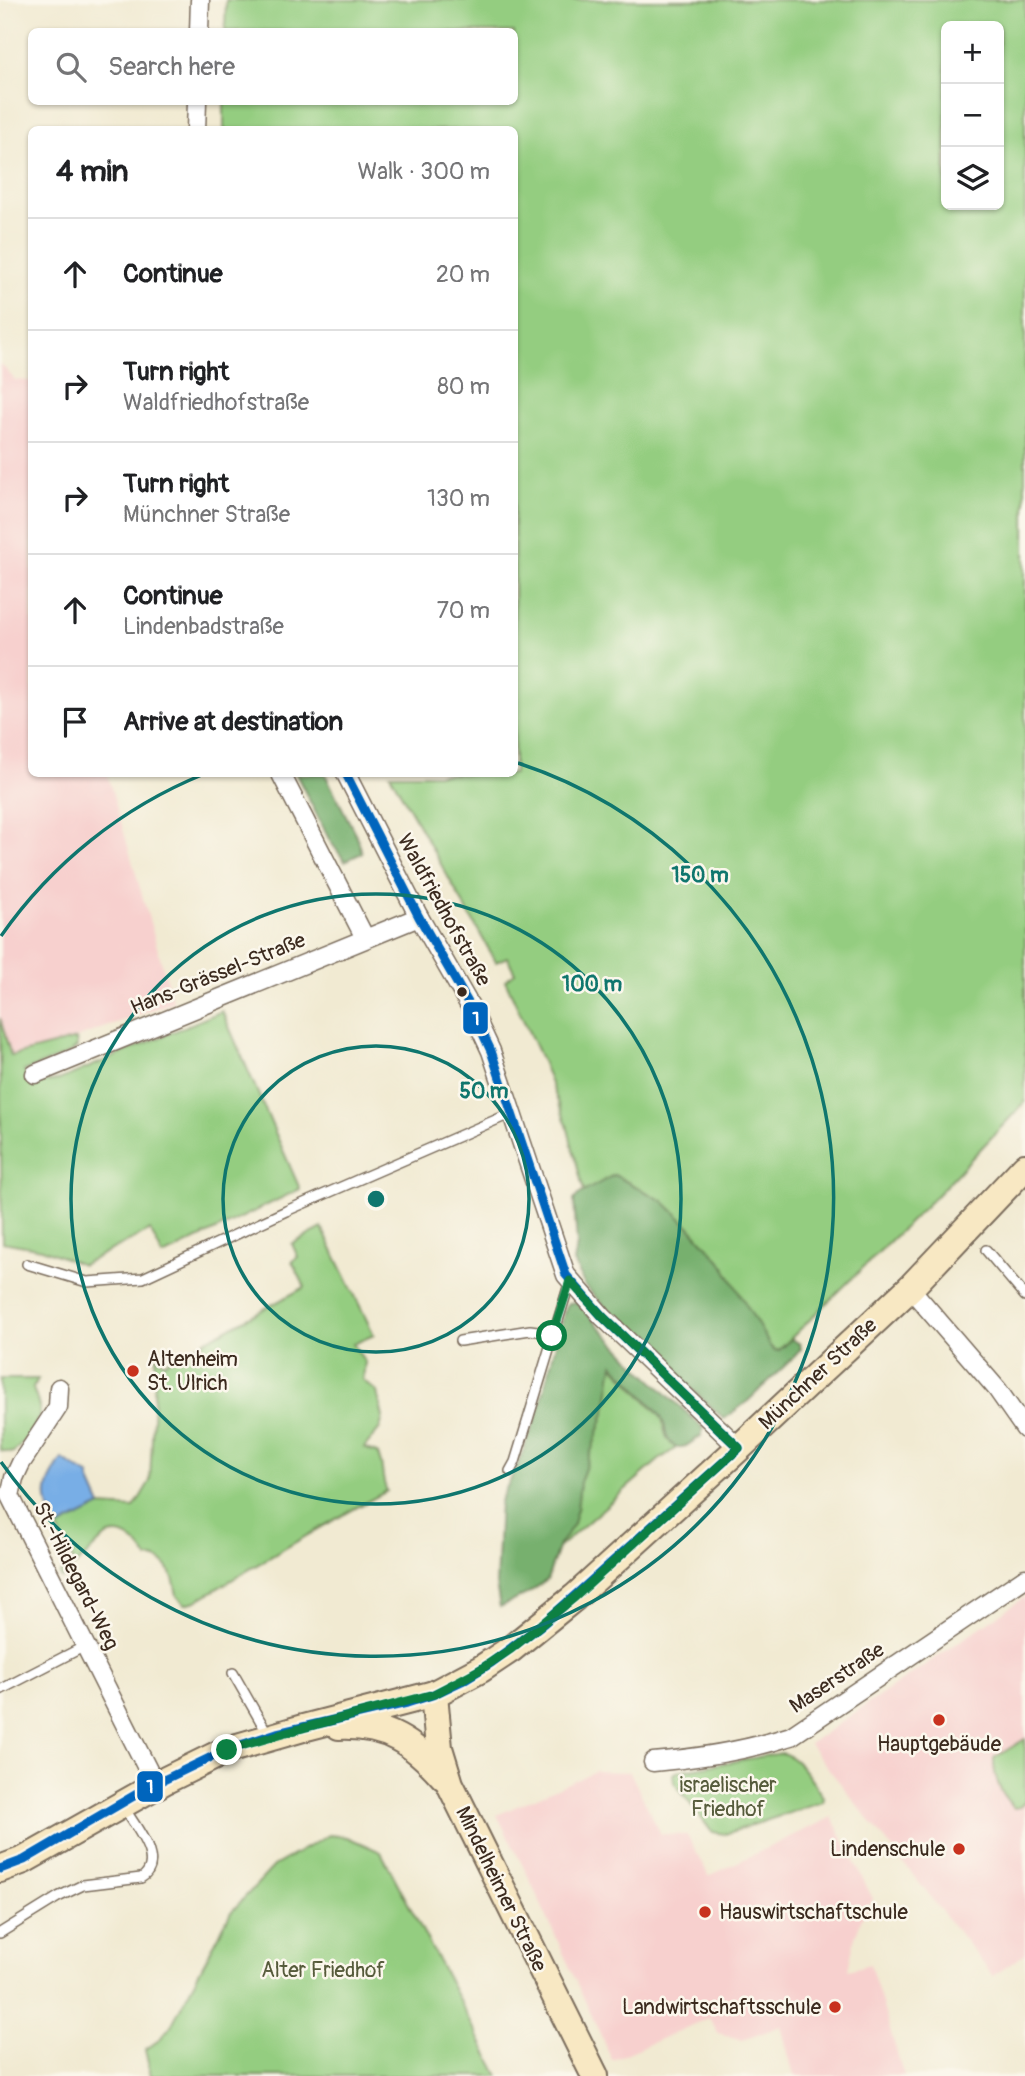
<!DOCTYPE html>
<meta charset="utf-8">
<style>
:root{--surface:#fff;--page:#f2f2f2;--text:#202124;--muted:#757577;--line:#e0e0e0}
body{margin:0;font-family:Pangolin,sans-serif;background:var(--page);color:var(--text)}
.controls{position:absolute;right:21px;top:21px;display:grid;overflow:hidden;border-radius:10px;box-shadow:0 2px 5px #0004}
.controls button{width:63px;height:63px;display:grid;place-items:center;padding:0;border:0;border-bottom:2px solid var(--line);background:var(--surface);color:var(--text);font:35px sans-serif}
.stop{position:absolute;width:21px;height:21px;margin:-16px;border:5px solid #0b8043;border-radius:50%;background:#fff}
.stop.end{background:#0b8043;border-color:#fff;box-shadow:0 2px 7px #0008}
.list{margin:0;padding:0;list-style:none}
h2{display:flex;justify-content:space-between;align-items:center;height:91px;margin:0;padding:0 28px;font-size:30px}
h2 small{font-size:23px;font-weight:400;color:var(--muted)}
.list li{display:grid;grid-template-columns:46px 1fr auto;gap:21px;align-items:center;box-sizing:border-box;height:112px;padding:0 28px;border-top:2px solid var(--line)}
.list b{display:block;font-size:26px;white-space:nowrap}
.list p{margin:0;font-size:23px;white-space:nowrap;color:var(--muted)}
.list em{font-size:23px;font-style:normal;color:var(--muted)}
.icon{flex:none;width:38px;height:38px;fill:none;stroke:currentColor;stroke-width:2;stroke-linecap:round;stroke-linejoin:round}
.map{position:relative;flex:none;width:1025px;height:2076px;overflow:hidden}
.search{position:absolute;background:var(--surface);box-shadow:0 2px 5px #0004;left:28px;top:28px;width:490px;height:77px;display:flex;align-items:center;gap:18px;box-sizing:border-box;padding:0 24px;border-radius:10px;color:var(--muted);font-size:26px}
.panel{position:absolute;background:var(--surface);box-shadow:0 2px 5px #0004;left:28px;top:126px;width:490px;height:651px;border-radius:10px}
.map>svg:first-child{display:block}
</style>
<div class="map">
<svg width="1025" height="2076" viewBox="0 0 1025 2076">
<rect width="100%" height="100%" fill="#fbf7ec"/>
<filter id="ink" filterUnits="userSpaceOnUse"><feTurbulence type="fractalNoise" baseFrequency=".0143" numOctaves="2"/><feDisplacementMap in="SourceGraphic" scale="14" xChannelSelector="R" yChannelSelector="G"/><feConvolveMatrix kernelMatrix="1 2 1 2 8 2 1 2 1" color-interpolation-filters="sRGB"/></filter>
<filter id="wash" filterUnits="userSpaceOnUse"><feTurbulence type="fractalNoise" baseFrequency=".00686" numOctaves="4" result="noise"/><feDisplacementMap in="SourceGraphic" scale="28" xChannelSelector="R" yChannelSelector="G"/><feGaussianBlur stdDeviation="1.57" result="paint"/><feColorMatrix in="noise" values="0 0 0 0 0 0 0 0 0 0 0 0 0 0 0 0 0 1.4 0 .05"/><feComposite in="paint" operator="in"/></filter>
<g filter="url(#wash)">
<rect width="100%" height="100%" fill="#f1ead2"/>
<g fill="#f7d0ce">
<polygon points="0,363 15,380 31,381 32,774 107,774 173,1002 3,1065 0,1057"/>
<polygon points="1025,1597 1025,1954 993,1976 809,1744"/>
<polygon points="595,1771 630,1772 661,1834 687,1835 709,1876 832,1817 873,1899 862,1918 855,1937 848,1970 870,1964 904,2076 794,2076 781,2026 743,2040 718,2033 709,2018 612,2060 528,1876 497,1815"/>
</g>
<g fill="#94cd80" stroke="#687c4f" stroke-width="2" fill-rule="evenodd">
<path d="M 226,0 L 1025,0 L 1025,1102 L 933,1199 L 778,1351 L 769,1346 L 722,1263 L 690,1227 L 663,1201 L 614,1175 L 584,1192 L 567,1125 L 542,1061 L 505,980 L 515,973 L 507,957 L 496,962 L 390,774 L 514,774 L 514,130 L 224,130 L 224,102 L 514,102 L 514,32 L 225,31 ZM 946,26 L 999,26 L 999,205 L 946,205 Z"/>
<polygon points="222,1011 300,1189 163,1256 150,1230 82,1265 42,1249 2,1242 0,1018 11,1056 76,1039 77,1047 70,1053 24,1071 28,1082 39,1083 59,1080"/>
<path d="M 322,1228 L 374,1335 L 353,1344 L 365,1362 L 363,1380 L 377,1392 L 383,1417 L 380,1428 L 364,1448 L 377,1453 C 385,1467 380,1477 387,1491 C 322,1525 259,1564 196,1601 L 185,1604 L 177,1596 C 175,1580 169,1557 148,1558 C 139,1544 122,1526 104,1538 L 61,1579 L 59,1575 L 74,1562 L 57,1528 L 101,1506 L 134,1508 L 150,1481 L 156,1355 L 164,1363 L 305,1287 L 292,1261 L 298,1257 L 292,1244 Z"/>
<path d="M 612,1364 L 663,1419 C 664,1432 666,1440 676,1448 L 659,1460 L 558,1548 L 577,1509 L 580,1482 L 606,1410 Z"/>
<path d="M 0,1379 L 38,1379 L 33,1388 C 35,1397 42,1407 39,1416 C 37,1424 19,1449 12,1453 L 0,1450 Z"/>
<path d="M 1025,1739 L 1025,1801 L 1020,1807 L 1014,1808 C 1001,1795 993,1777 994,1758 Z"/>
<path d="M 781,1753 C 799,1756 813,1784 824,1798 L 823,1802 L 725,1834 L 712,1832 L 674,1782 L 673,1774 L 679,1771 Z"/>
<polygon points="329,1835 347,1837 381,1852 499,2076 151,2076 145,2050 159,2040 171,2026 231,1912 274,1866"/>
</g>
<g fill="#77b06e" stroke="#596d46" stroke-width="2">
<polygon points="296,774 325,774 358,839 362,853 345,861 330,841"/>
<polygon points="614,1175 663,1201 690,1227 722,1263 772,1349 778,1351 792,1339 800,1344 801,1349 795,1356 748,1401 724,1419 621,1323 585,1286 574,1262 577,1244 574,1200 578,1195"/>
<path d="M 576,1302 L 641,1370 L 703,1428 L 701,1436 L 686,1446 L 676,1448 C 661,1435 669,1432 662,1419 C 658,1410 621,1372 613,1364 L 606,1410 L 580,1482 L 577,1509 L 572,1527 L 559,1545 L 547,1580 L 527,1594 L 500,1607 L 496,1584 L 500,1501 L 517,1466 L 538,1414 L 565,1309 L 569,1303 Z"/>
</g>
<path fill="#78aee6" stroke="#5a6c82" stroke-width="2" d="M 62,1459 L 90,1476 L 89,1479 L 101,1506 L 57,1528 C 42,1498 43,1487 62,1459 Z"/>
</g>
<g filter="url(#ink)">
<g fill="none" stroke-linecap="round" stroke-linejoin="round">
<defs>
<g id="lane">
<polyline points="986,1250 1025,1296"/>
<polyline points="27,1264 87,1282 143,1278 286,1211 512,1113"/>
<polyline points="460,1341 530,1330 553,1333"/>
<polyline points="510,1471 515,1462 570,1281"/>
<polyline points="233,1673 269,1736"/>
<polyline points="0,1690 85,1646"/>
<path d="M 0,1933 L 58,1897 L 83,1885 L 141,1878 C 167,1862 133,1824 123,1806"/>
</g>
<g id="street">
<polyline points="199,32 200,0"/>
<polyline points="196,130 197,102"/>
<polyline points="281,774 365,938"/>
<polyline points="346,774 419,917 470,1006 491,1051 566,1275 603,1317 739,1448"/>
<polyline points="35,1074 419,917"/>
<polyline points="910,1288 997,1389 1025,1429"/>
<polyline points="59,1388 58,1407 21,1463 14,1478 10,1496 156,1786"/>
<path d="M 653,1762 C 700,1758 745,1751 791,1736 L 1025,1578"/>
</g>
<g id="secondary">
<polyline points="434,1694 439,1748 450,1784 595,2076"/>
<path d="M 339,1726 C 387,1724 414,1743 444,1777"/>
<polyline points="0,1869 24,1860 166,1780 227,1750 303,1728 434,1694 481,1669 511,1649 575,1597 739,1448 910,1288 1025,1167"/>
</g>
</defs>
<use href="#lane" stroke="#7b6d5d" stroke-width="12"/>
<use href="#street" stroke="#7b6d5d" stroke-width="21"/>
<use href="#secondary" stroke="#7b6d5d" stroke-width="30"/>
<use href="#lane" stroke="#fff" stroke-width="9"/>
<use href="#street" stroke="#fff" stroke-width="18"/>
<use href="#secondary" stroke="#f8e8c3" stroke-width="26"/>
<defs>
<polyline id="bus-1" points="0,1869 24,1860 149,1787 226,1750 277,1733 407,1703 432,1695 462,1681 491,1663 544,1623 739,1448 603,1317 566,1275 491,1051 470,1006 419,917 346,774"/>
</defs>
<use href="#bus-1" stroke="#fbf7ec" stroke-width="14"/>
<use href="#bus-1" stroke="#0065bd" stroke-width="9"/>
</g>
</g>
<g fill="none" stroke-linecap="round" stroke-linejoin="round" filter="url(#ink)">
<polyline stroke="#0b8043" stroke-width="9" points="227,1750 303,1728 434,1694 481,1669 511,1649 575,1597 739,1448 603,1317 570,1281 552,1336"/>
</g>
<g fill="none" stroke="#0f766e" stroke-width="3.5">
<circle cx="376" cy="1199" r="153"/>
<circle cx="376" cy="1199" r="305"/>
<path d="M1 936A458 458 0 0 1 204 774M518 763A458 458 0 1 1 1 1462"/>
</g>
<circle fill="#3b2a1e" stroke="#fbf7ec" stroke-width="2.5" cx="462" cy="992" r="6"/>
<g fill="#c8321e" stroke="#fbf7ec" stroke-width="2.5">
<circle cx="133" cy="1371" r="7"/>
<circle cx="939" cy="1720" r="7"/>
<circle cx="959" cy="1849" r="7"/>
<circle cx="705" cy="1912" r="7"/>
<circle cx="835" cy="2007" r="7"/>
</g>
<g text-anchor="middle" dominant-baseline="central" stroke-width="5" stroke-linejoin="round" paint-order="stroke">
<g font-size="21" fill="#3b2a1e" stroke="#fbf7ec">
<text transform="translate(444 910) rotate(61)">Waldfriedhofstraße</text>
<text transform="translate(218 974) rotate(-22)">Hans-Grässel-Straße</text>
<text transform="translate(818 1374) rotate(-43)">Münchner Straße</text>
<text transform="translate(76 1576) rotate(63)">St.-Hildegard-Weg</text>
<text transform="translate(837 1678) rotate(-34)">Maserstraße</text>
<text transform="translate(501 1889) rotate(64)">Mindelheimer Straße</text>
</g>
<g font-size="21" fill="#3b2a1e" stroke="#fbf7ec" text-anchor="start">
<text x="147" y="1359">Altenheim<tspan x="147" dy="24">St. Ulrich</tspan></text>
<text x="939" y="1744" text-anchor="middle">Hauptgebäude</text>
<text x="945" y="1849" text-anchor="end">Lindenschule</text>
<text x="719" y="1912">Hauswirtschaftschule</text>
<text x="821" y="2007" text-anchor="end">Landwirtschaftsschule</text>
</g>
<g font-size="21" fill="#565b3b" stroke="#fbf7ec">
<text x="728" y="1785">israelischer<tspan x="728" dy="24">Friedhof</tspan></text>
<text x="323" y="1970">Alter Friedhof</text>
</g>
</g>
<circle cx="376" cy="1199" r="10" fill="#0f766e" stroke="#fbf7ec" stroke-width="3.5"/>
<g font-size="21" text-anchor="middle" font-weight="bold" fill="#0f766e" stroke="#fbf7ec" stroke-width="5" stroke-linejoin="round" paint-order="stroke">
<text x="700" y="882">150 m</text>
<text x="592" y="991">100 m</text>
<text x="484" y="1098">50 m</text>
</g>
<g stroke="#fbf7ec" stroke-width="2.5">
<rect x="462" y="1001" width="27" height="34" rx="7" fill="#0065bd"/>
<rect x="136" y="1770" width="28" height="33" rx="7" fill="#0065bd"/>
</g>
<g font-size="19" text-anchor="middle" font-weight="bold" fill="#fff">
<text x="476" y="1025">1</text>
<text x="150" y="1793">1</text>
</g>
</svg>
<div class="controls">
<button>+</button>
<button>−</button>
<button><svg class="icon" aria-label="layers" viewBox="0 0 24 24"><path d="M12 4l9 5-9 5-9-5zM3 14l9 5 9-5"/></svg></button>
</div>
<div class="stop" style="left:552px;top:1336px"></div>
<div class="stop end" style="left:227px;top:1750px"></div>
<div class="search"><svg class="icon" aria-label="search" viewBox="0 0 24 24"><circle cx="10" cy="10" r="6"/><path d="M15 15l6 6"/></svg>Search here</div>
<section class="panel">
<h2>4 min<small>Walk · 300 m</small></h2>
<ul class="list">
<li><svg class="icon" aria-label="ahead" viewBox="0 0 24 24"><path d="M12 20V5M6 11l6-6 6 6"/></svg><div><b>Continue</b></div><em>20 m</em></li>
<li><svg class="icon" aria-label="right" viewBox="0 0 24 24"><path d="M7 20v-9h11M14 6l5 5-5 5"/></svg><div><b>Turn right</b><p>Waldfriedhofstraße</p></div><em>80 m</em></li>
<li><svg class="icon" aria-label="right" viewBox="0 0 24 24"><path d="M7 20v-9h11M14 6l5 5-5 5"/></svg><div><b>Turn right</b><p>Münchner Straße</p></div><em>130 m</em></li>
<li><svg class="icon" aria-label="ahead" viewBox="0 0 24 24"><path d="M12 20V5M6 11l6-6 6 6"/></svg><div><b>Continue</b><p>Lindenbadstraße</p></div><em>70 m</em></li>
<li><svg class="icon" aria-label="arrive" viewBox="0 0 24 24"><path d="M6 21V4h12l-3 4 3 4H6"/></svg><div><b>Arrive at destination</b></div></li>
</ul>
</section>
</div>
